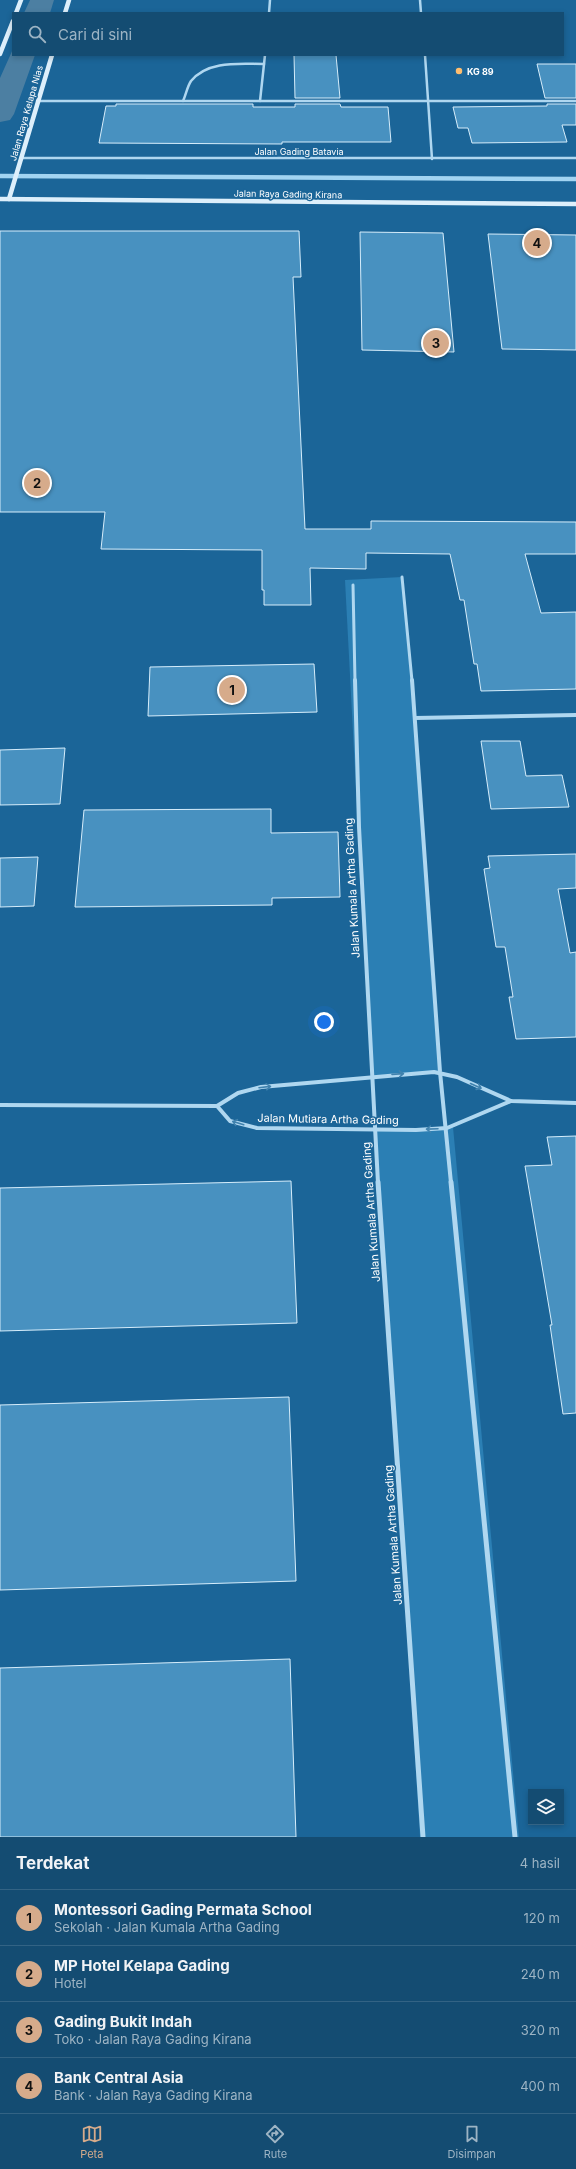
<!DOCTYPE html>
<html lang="id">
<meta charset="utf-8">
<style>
:root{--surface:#144c72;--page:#21567a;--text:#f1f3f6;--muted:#9db4c4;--line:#336384;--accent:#d6ab8b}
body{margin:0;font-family:Inter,sans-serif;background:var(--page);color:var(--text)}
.controls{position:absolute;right:12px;bottom:12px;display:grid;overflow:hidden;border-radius:0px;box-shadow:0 2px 6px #0003}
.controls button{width:36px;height:36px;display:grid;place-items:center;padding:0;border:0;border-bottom:1px solid var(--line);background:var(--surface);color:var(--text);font:20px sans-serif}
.you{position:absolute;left:324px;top:1022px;width:14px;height:14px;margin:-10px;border:3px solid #fff;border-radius:50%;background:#1a73e8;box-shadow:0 0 0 6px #1a73e833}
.badge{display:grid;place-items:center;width:26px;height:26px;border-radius:50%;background:var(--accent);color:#111;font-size:13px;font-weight:700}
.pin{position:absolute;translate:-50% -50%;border:2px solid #fff;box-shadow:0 1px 4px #0006}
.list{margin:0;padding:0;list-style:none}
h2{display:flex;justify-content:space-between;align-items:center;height:52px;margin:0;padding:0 16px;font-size:17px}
h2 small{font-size:13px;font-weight:400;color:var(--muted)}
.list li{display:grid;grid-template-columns:26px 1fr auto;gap:12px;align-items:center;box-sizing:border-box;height:56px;padding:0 16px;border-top:1px solid var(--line)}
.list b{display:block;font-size:15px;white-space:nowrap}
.list p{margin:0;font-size:13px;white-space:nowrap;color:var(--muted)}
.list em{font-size:13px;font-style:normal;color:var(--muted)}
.icon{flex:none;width:22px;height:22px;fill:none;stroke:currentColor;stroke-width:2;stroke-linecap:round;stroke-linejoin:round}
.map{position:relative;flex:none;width:576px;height:1837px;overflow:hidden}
.search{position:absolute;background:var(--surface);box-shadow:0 2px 6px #0003;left:12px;right:12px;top:12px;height:44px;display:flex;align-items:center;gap:10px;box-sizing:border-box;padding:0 14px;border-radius:0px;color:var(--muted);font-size:15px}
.sheet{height:276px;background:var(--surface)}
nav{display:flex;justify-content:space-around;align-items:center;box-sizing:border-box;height:56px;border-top:1px solid var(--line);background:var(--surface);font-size:11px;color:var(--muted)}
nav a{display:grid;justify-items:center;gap:2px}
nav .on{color:var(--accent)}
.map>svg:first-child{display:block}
</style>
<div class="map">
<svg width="576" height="1837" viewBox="0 0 576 1837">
<rect width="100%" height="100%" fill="#1b6598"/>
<g fill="#2b7fb4">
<polygon points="402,577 415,718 440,1072 371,1076 345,580"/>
<polygon points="453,1127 519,1837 420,1837 376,1129"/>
</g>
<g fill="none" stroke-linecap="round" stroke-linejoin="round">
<polyline stroke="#a2d4f2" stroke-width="4.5" points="0,176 576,179"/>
<g fill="#4c7fa2" fill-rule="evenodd">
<polygon points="30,0 54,0 50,13 24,13"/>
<polygon points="13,49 13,55 35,55 14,114 10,120 0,122 0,78"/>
</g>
</g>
<g fill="#4891c0" stroke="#d6edfb">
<polygon points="294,55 336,55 340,98 295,98"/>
<polygon points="537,64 576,64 576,98 545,98"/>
<polygon points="116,104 253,104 253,107 295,107 295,104 340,104 341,107 388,107 391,142 282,142 282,144 99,143 106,106 116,106"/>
<polygon points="547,104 576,104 576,125 562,125 567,142 472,143 468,128 458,128 453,107 547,106"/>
<polygon points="0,231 299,231 301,277 293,277 305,529 371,529 371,521 576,522 576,554 525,554 541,613 576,612 576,689 481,691 477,664 474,664 464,600 460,600 450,554 366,553 366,569 310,568 311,605 264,605 264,590 262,590 262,550 101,549 105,512 0,512"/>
<polygon points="360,232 443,233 454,352 362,350"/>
<polygon points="488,234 576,235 576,350 502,349"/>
<polygon points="314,664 317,712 148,716 150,667"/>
<polygon points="481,741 520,741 526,776 562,775 569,807 491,809"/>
<polygon points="65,748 60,804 0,805 0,750"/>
<polygon points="271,809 271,833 338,832 340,897 272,898 272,905 75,907 84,810"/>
<polygon points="576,854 576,888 558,889 570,953 576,952 576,1037 516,1039 509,997 513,997 505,947 496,947 484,869 490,868 488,856"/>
<polygon points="38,857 34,906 0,907 0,858"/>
<polygon points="576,1136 576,1413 563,1414 550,1325 552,1325 525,1166 552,1165 547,1137"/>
<polygon points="291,1181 297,1323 0,1331 0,1188"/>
<polygon points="289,1397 296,1581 0,1590 0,1405"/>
<polygon points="290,1659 296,1837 0,1837 0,1668"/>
</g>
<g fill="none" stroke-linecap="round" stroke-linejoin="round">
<g stroke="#afd7f0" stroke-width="2.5">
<polyline points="420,0 421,13"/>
<polyline points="269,13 270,0"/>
<polyline points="425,55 432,159"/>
<polyline points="37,101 576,101"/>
<path d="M 183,101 C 186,95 187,87 191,81 C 208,60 240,64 264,64"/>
<polyline points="260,101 265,55"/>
<polyline points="21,158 576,158"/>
</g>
<g stroke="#afd7f0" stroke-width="3">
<polyline points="402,577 412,681"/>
<polyline points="353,585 355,681"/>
</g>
<g stroke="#afd7f0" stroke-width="4">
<polyline points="355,680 359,827 378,1183"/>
<polyline points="412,680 440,1072 451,1183"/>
<polyline points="415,718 576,715"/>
<polyline points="0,1105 217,1106 238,1093 261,1087 434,1072 457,1077 511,1101 576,1103"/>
<polyline points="217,1106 230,1121 257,1128 416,1130 447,1128 511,1101"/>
</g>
<g stroke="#afd7f0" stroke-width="5">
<polyline points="378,1182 423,1837"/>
<polyline points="451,1182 515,1837"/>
</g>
<g stroke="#ddeffb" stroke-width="4.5">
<polyline points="16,13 21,0"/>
<polyline points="65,13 69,0"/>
<polyline points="0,54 13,21"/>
<polyline points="0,199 576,204"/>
<polyline points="9,199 52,55"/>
</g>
</g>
<defs><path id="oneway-shaft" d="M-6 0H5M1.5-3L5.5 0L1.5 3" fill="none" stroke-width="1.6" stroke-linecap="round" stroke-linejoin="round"/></defs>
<g stroke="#4082ae">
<use href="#oneway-shaft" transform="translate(398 1074) rotate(-4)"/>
<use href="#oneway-shaft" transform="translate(476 1086) rotate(24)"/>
<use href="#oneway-shaft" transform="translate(265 1087) rotate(-7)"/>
<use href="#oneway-shaft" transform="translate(238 1123) rotate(-163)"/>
<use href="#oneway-shaft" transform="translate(432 1129) rotate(178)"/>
</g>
<circle fill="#ffbe6f" stroke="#1b6598" stroke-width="1.5" cx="459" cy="71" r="4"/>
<g text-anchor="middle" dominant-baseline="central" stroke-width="3" stroke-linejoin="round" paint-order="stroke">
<g font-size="9" font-weight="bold" fill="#fff" stroke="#1b6598" text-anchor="start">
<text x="467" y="71">KG 89</text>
</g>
<g font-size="9" fill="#fff" stroke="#1b6598">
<text transform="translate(26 113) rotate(-74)">Jalan Raya Kelapa Nias</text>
<text x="299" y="151">Jalan Gading Batavia</text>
<text transform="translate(288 194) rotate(1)">Jalan Raya Gading Kirana</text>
</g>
<g font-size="11" fill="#fff" stroke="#1b6598">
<text transform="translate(352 888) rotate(-93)">Jalan Kumala Artha Gading</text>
<text transform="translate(328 1119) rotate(1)">Jalan Mutiara Artha Gading</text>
<text transform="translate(371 1212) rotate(-94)">Jalan Kumala Artha Gading</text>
<text transform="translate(393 1535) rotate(-94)">Jalan Kumala Artha Gading</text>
</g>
</g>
</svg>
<div class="controls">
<button><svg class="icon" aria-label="layers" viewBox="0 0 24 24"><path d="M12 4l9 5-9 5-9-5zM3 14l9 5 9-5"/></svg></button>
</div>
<div class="you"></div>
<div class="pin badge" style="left:232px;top:690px">1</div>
<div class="pin badge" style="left:37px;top:483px">2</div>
<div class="pin badge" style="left:436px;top:343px">3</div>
<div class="pin badge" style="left:537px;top:243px">4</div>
<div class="search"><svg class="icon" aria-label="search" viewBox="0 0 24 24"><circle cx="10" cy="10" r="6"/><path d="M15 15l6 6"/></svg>Cari di sini</div>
</div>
<section class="sheet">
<h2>Terdekat<small>4 hasil</small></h2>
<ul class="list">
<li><span class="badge">1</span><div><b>Montessori Gading Permata School</b><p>Sekolah · Jalan Kumala Artha Gading</p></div><em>120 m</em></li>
<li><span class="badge">2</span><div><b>MP Hotel Kelapa Gading</b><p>Hotel</p></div><em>240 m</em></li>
<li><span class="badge">3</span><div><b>Gading Bukit Indah</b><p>Toko · Jalan Raya Gading Kirana</p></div><em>320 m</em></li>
<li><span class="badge">4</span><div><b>Bank Central Asia</b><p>Bank · Jalan Raya Gading Kirana</p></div><em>400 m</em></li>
</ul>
</section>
<nav>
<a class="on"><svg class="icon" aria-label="map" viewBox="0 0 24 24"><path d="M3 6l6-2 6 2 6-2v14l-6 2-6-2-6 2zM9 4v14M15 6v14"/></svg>Peta</a>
<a><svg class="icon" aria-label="directions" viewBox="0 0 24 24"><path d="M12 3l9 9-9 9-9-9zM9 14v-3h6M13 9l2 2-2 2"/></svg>Rute</a>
<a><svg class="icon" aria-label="saved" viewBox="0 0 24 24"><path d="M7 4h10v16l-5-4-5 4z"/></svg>Disimpan</a>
</nav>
